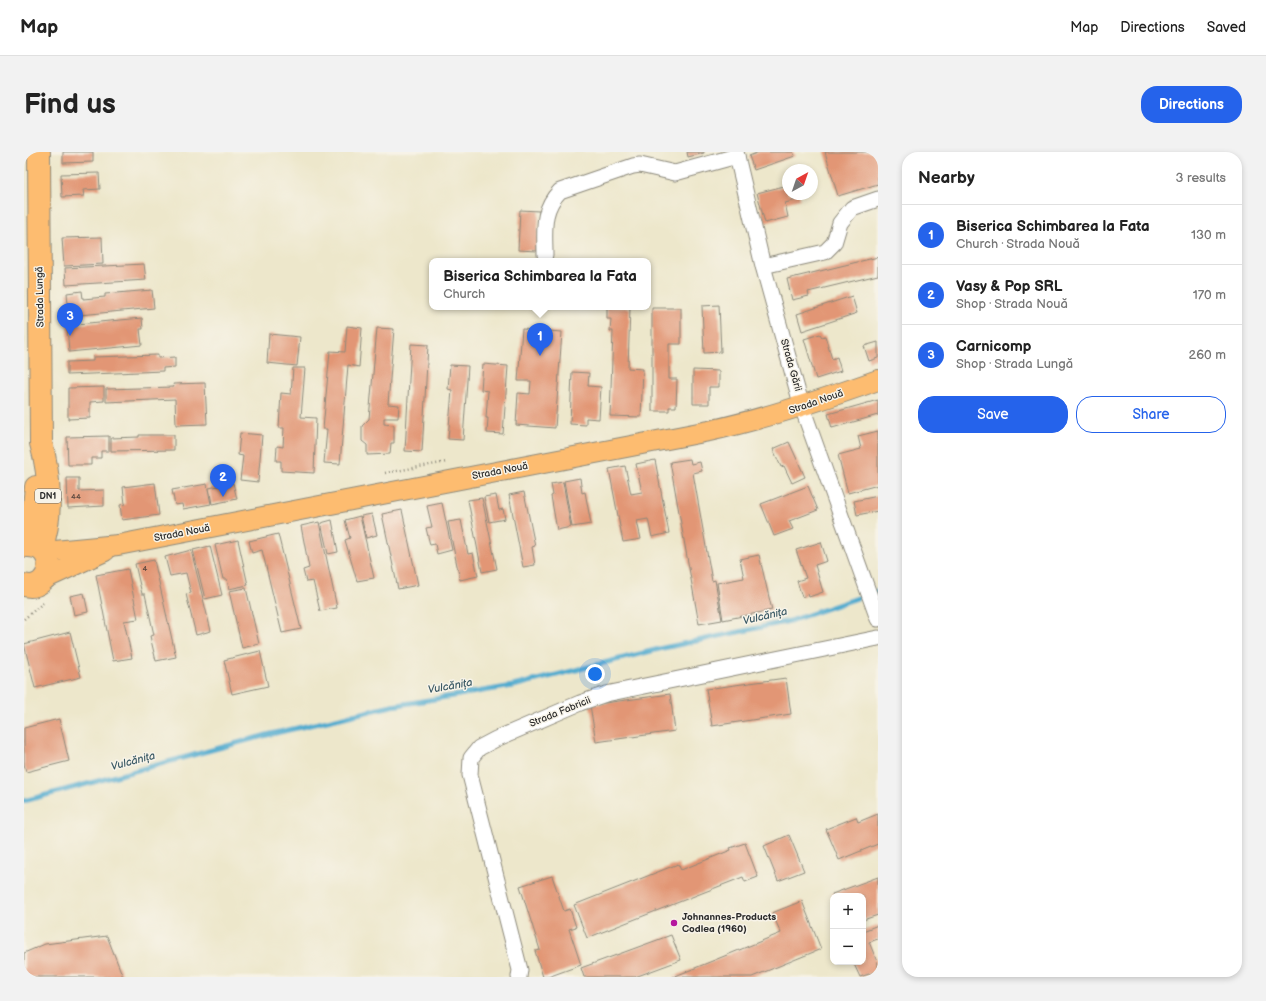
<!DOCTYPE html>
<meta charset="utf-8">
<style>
:root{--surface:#fff;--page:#f2f2f2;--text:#222;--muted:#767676;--line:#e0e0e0;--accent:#2563eb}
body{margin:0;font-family:"Balsamiq Sans",sans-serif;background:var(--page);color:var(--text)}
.controls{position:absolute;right:12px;bottom:12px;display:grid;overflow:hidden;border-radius:8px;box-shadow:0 2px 6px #0003}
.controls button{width:36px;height:36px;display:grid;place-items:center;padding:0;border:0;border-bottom:1px solid var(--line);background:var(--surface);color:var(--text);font:20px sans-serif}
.compass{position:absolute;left:758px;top:12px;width:36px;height:36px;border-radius:50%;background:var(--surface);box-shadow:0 2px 6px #0003;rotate:40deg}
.you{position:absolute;left:571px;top:522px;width:14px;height:14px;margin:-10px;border:3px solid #fff;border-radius:50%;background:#1a73e8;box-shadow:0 0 0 6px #1a73e833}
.badge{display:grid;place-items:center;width:26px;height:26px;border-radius:50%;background:var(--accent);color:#fff;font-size:13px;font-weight:700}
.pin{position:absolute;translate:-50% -33px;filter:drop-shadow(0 1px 2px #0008)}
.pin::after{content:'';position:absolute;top:21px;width:14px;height:12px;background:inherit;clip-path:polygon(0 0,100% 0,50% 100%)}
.popup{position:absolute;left:405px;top:106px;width:222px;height:52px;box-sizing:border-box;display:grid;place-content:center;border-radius:8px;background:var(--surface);filter:drop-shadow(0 1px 3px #0005);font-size:13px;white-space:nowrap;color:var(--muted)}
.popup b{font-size:15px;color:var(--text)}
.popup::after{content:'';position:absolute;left:50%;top:100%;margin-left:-8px;border:8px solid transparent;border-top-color:var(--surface)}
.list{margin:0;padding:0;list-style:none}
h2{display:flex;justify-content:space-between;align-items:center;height:52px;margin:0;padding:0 16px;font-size:17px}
h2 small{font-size:13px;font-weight:400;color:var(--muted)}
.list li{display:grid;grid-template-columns:26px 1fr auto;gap:12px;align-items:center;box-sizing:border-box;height:60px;padding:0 16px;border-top:1px solid var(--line)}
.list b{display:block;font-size:15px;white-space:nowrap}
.list p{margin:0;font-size:13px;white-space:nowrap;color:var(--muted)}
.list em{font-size:13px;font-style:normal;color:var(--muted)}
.actions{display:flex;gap:8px;padding:12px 16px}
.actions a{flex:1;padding:9px 0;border:1px solid var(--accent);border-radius:16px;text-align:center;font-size:14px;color:var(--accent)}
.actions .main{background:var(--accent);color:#fff}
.map{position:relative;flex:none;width:854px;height:825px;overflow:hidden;border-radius:16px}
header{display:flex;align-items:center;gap:24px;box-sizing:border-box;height:56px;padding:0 20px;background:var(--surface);border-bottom:1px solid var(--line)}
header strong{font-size:19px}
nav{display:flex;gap:22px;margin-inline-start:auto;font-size:14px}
.intro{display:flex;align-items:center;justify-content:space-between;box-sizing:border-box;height:96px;padding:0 24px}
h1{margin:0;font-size:28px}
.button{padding:10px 18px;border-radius:16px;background:var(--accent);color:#fff;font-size:14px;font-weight:700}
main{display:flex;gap:24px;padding:0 24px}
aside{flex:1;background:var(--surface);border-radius:16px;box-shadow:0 2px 6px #0003}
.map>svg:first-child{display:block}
</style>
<header>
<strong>Map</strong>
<nav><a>Map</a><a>Directions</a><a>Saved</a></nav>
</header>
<div class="intro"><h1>Find us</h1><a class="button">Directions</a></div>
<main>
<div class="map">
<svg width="854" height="825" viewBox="0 0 854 825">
<rect width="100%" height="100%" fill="#f7f3e8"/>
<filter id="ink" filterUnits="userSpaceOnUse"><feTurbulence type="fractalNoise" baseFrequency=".025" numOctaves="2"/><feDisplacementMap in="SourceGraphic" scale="8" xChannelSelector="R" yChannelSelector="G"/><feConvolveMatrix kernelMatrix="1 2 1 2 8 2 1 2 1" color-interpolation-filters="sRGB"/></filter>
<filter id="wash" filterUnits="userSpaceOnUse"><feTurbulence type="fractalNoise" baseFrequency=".012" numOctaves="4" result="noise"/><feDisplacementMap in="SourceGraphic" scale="16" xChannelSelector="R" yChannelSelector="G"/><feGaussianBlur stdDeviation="0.9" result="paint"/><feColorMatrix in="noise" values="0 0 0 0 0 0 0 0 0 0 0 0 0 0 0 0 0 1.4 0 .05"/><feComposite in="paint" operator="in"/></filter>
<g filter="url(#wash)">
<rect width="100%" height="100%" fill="#ede7cb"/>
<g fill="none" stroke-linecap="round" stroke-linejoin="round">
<polyline stroke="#52accf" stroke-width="5" points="0,649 243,583 368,554 489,534 639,496 766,469 854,439"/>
</g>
<g id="blocks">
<g fill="#e29674">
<polygon points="39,0 69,0 69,10 39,11"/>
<polygon points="663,0 680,0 680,1 664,5"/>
<polygon points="735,0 769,0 771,4 730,18 725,4"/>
<polygon points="801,0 854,0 854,32 814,44"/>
<polygon points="75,21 76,37 59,38 60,44 38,45 37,22"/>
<polygon points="764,33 764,42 775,42 776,47 761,51 764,65 741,71 733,41"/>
<polygon points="496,58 515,59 513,99 494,98"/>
<polygon points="78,85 79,112 40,114 38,86"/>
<polygon points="854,105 854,123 784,140 785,144 768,148 763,127"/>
<polygon points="120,112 122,128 42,133 41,116"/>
<polygon points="128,138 130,156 45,164 43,141 58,139 59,147 81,145 81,142"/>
<polygon points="828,144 833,161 778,179 773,162"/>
<polygon points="695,153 697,200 680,201 678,154"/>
<polygon points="583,155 606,156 604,216 619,217 617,265 586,264 589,179 586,179 587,167 583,167"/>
<polygon points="628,156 657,156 657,192 645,192 645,227 653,227 652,255 645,255 645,259 628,259"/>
<polygon points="118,166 119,177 116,177 118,193 45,200 43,173"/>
<polygon points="323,174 338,176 335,215 324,213 316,312 300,311 303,277 299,277 306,199 321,200"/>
<polygon points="353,176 370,177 364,252 375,253 374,266 360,266 360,272 370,273 370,291 367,291 366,302 343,303 343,293 338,289 338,274 345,267"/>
<polygon points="498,177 538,180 531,276 492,273 494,241 506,242 507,229 494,229"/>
<polygon points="245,182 276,185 273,214 243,211"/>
<polygon points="796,182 798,185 801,184 808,207 813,205 817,219 792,227 780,187"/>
<polygon points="854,190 854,206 845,209 840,194"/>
<polygon points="387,192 404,193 398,300 381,299"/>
<polygon points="134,203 134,206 151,205 151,215 139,216 139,219 43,223 43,210 69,209 69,205"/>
<polygon points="459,212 484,214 479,282 463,281 464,266 462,266 464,239 457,238"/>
<polygon points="426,213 444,214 439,288 424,287 428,238 424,237"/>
<polygon points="269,216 281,216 277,265 292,266 290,321 257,319 257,309 252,309 253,294 259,295 260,276 255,276 257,241 267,242"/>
<polygon points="669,218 695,219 695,235 685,235 685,252 669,252"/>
<polygon points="548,220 565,221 564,234 577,235 575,267 562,266 562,273 546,272"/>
<polygon points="181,231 183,272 152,273 151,247 82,250 82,237 150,235 149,232"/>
<polygon points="80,235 80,249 66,250 66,266 44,267 44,236"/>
<polygon points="854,248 854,263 808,276 804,262"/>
<polygon points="854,279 854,333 824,341 814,303 837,297 834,284"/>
<polygon points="216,281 238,283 234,330 216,328 219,304 214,303"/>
<polygon points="115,283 150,283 150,298 87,299 87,286 115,285"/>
<polygon points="85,284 85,299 77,299 77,306 67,306 67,313 44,313 43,285"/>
<polygon points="765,290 781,325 768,331 760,314 757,315 749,297"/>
<polygon points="666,307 667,312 676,310 678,319 669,321 688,429 691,428 698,468 675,472 646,310"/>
<polygon points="631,308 645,381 628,385 624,367 613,369 617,387 599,390 585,317 601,314 607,342 618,340 612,312"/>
<polygon points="43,326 55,326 55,339 80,338 80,354 44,356"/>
<polygon points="556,326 558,341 561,340 567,372 548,375 540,329"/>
<polygon points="539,330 547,375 533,378 527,344 529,343 527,332"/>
<polygon points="131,331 135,363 98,368 96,353 101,352 99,335"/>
<polygon points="209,331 213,347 188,352 185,336"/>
<polygon points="183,332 187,352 159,357 158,352 151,353 148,338"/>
<polygon points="784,334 794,358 765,369 769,377 750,384 737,352"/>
<polygon points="500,340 511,394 508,395 511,413 499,415 485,343"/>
<polygon points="472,343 475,358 479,357 481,367 465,370 460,345"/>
<polygon points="854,344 854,359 833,363 830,349"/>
<polygon points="458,346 473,417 458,420 444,348"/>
<polygon points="418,351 428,398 413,402 411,392 406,393 402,376 408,375 403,354"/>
<polygon points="378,358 394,433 374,437 358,362"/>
<polygon points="348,362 353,383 342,386 337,364"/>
<polygon points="336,364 350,426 333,429 321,388 326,386 321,368"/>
<polygon points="308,368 314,400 304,402 297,371"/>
<polygon points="437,368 444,402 449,401 454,424 436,428 424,370"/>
<polygon points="295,370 313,456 296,459 289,429 282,430 279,418 285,416 277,374"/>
<polygon points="254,382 277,477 258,481 238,398 228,401 225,389"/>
<polygon points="214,388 224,433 205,437 203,427 199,427 191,393"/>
<polygon points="797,390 803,409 791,413 799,440 785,445 784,442 778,445 773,429 782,426 772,398"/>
<polygon points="186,394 198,443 181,447 169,398"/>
<polygon points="167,398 187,479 172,483 162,442 167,441 162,421 146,424 141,405"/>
<polygon points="735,403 748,458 699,468 693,431 720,426 716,407"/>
<polygon points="130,408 152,505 132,509 126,484 130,483 121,442 118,442 111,412"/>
<polygon points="104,417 114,467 100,469 108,506 89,509 72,423"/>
<polygon points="222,436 235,492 218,496 205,439"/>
<polygon points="60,441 64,460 50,463 46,444"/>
<polygon points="46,480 57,525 11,536 0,492"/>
<polygon points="236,499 244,534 208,542 200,508"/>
<polygon points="762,526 767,562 688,574 682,537"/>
<polygon points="646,542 651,579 572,590 566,553"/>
<polygon points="35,567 45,609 2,620 0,612 0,576"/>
<polygon points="854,662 854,692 815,708 802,677 832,665 834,670"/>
<polygon points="765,683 780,719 754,729 740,694"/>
<polygon points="721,691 734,725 721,730 719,725 563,786 550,753 654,712 657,718 707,698 706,696"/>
<polygon points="528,724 540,759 546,757 552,775 545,777 557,813 524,825 519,825 511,799 516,798 496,734"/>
<polygon points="854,725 854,763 839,768 839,744 809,744 808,742"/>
<polygon points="778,749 797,797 728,825 649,825 757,781 748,761"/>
<polygon points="854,773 854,787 845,790 854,812 854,819 836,825 829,810 839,810 839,779"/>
<polygon points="647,783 657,808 611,825 560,825 557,816"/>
<polygon points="83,784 99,825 0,825 0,801 21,792"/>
</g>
</g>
</g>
<g filter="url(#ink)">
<use href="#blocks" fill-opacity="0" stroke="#8c897b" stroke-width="1"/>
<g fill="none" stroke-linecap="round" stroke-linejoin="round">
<defs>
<g id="minor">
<polyline points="712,0 739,114 778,255 854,467"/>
<path d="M 521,103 C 521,78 517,58 536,39 L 609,14 L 616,13 L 651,21 L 713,4"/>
<polyline points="739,114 801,100 810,91 816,71 828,56 854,47"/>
<polyline points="495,825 496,818 446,623 447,606 455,596 472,587 556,551 582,542 854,486"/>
</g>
<g id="major">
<path d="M 20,400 L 94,393 L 685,279 C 744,266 798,248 854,228"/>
<polyline points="20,427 81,399"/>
</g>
<g id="highway">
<path d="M 15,0 L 17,291 C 26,324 29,365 17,397"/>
<polyline points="0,391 9,364 12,335"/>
<path d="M 0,433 C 28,441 36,393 3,394"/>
</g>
</defs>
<use href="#minor" stroke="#8c897b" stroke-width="17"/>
<use href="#major" stroke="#8c897b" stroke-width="22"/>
<use href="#highway" stroke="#8c897b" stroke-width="24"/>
<g stroke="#8c897b" stroke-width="2.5" stroke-dasharray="1 3" stroke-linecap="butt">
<polyline points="361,321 423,310"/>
<polyline points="0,467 19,451"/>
</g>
<use href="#minor" stroke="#fff" stroke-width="15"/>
<use href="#major" stroke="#fdbc70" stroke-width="20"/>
<use href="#highway" stroke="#fdbc70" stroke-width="22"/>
</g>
</g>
<circle fill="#b5179e" stroke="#f7f3e8" stroke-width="1.5" cx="650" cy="771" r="4"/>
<g text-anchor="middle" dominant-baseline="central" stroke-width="3" stroke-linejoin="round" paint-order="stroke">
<g font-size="8" fill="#59463d">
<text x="52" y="344">44</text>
<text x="121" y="416">4</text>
</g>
<rect fill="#f7f3e8" stroke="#686764" stroke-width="1" x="11" y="337" width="26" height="14" rx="3"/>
<g font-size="9" font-weight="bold" fill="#2b2b2b">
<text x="24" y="344">DN1</text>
</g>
<g font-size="10" fill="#2b2b2b" stroke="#f7f3e8">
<text transform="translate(16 145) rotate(-91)">Strada Lungă</text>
<text transform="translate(767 213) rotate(74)">Strada Gării</text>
<text transform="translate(792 250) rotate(-19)">Strada Nouă</text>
<text transform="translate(476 319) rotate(-11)">Strada Nouă</text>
<text transform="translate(158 381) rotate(-11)">Strada Nouă</text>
<text transform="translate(536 560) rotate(-22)">Strada Fabricii</text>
</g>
<g font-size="10" font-weight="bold" fill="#2b2b2b" stroke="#f7f3e8" text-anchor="start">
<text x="658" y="765">Johnannes-Products<tspan x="658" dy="12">Codlea (1960)</tspan></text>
</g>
<g font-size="11" font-style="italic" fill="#395864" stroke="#f7f3e8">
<text transform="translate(741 464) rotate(-13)">Vulcănița</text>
<text transform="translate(426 534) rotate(-10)">Vulcănița</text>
<text transform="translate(109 609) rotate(-15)">Vulcănița</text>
</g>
</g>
</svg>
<div class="controls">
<button>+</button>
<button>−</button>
</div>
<svg class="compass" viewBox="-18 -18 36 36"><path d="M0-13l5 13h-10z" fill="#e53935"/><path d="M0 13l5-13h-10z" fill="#767676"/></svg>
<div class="you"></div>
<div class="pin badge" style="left:516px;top:204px">1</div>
<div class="popup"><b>Biserica Schimbarea la Fata</b>Church</div>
<div class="pin badge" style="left:199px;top:345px">2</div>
<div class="pin badge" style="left:46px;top:184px">3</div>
</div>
<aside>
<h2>Nearby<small>3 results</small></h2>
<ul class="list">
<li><span class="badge">1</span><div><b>Biserica Schimbarea la Fata</b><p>Church · Strada Nouă</p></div><em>130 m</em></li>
<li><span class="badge">2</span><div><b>Vasy &amp; Pop SRL</b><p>Shop · Strada Nouă</p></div><em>170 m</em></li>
<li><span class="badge">3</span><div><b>Carnicomp</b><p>Shop · Strada Lungă</p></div><em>260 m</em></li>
</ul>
<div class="actions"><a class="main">Save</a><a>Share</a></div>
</aside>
</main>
